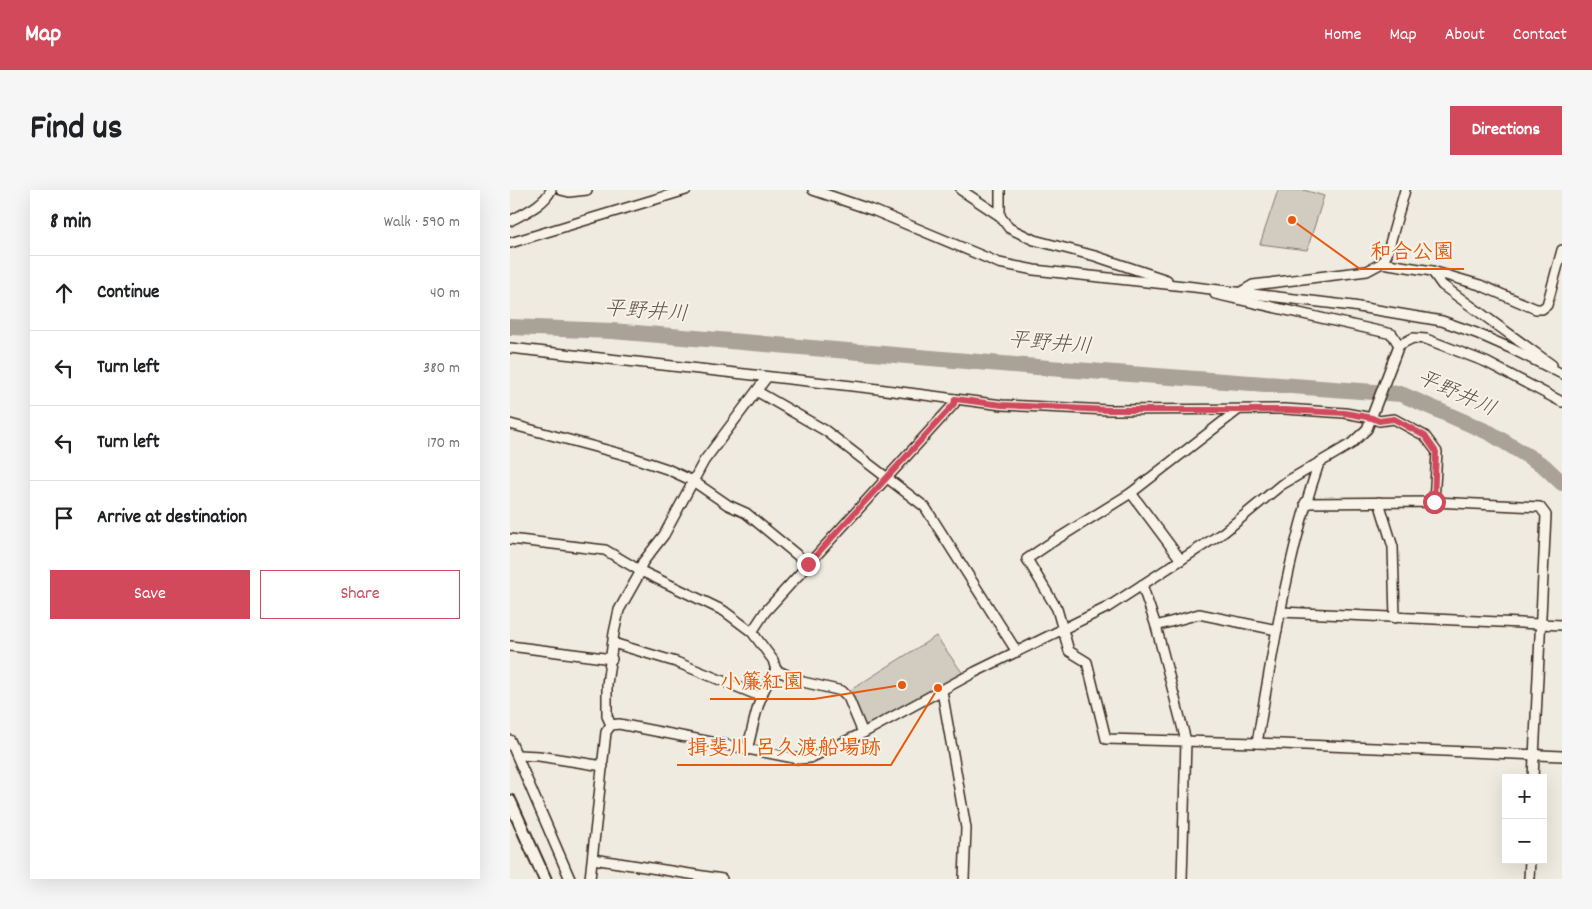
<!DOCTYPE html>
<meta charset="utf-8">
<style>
:root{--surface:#fff;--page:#f6f6f6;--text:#202124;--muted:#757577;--line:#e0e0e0;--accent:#d1495b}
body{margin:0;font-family:Dekko,"Klee One",sans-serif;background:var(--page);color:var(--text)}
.controls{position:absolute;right:15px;bottom:15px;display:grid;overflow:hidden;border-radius:0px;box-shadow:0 5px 20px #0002}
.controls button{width:45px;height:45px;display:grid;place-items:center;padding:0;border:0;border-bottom:1px solid var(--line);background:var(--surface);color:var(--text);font:25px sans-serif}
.stop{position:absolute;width:15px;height:15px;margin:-11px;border:4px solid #d1495b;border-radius:50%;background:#fff}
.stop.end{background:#d1495b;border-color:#fff;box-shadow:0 1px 5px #0008}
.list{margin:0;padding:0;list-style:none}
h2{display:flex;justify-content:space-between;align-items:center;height:65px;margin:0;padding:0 20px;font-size:21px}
h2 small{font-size:16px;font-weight:400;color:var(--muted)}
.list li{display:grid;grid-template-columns:32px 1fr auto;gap:15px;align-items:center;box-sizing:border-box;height:75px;padding:0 20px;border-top:1px solid var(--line)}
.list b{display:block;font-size:19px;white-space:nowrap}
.list em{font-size:16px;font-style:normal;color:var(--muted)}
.actions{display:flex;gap:10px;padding:15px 20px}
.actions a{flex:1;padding:11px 0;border:1px solid var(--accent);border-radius:0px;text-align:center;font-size:18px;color:var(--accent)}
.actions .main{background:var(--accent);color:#fff}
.icon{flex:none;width:28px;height:28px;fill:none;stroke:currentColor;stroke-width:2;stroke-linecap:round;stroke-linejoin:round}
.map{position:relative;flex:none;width:1052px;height:689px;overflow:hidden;border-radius:0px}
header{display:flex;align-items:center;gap:30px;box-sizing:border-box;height:70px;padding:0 25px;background:var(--accent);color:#fff}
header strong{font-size:24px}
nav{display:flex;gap:28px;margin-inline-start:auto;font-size:18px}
.intro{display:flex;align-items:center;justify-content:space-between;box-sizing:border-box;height:120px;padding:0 30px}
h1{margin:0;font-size:35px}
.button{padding:12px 22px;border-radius:0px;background:var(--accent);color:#fff;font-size:18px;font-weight:700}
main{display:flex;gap:30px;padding:0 30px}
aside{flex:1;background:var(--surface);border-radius:0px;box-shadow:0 5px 20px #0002}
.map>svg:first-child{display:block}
</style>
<header>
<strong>Map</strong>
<nav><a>Home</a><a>Map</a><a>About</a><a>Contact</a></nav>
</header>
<div class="intro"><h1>Find us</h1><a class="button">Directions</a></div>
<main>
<aside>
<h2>8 min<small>Walk · 590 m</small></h2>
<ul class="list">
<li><svg class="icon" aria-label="ahead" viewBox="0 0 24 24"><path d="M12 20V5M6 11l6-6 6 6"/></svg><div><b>Continue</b></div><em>40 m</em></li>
<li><svg class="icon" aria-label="left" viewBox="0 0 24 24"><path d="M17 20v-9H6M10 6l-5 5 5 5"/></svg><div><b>Turn left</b></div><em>380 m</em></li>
<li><svg class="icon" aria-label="left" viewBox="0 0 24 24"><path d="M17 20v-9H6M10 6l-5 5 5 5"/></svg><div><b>Turn left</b></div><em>170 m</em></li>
<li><svg class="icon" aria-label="arrive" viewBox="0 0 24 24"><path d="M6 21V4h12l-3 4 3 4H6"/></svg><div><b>Arrive at destination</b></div></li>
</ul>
<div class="actions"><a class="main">Save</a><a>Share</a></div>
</aside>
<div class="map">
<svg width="1052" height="689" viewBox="0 0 1052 689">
<rect width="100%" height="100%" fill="#efebe0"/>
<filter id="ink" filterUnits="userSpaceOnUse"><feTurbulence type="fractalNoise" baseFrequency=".02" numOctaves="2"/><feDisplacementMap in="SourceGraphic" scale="10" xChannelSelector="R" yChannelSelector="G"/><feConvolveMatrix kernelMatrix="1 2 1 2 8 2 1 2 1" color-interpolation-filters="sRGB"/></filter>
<g filter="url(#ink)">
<g fill="#d1cbc0" stroke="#867a6f">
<polygon points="768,0 794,0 814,6 797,60 750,54"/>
<polygon points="426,446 454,485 355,539 339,501"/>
</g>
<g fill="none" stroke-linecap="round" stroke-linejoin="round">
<polyline stroke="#aaa296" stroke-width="16" points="0,137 102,141 539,178 891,204 980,243 1034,276 1052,293"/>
<defs>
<g id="minor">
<polyline points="51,0 59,2 77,0"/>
<polyline points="303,0 365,21 489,73 524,80 684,97 843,116 932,131 966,143 1000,158 1052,184"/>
<polyline points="451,0 490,26 499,38 524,50 585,66 657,90"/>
<polyline points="490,0 490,26"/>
<path d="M 0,31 C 14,23 34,15 41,0"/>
<polyline points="0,53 176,0"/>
<polyline points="872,73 877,64 895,0"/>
<polyline points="922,81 970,95 1026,119 1032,119 1037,115 1052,60"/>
<polyline points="731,102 743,95 857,81 872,73 922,81 932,95 1042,175"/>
<polyline points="705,104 882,144 889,155"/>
<polyline points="0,158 360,198 492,215 599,220 775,219 835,223 862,228 869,231 884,229 915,246 927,262 924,312"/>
<polyline points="248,202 316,241 415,317 507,462"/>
<polyline points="728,220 621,303 539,354 517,369 547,419 559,461 577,472 596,549 747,553 1052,566"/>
<polyline points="0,234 115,265 157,279 183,291 218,315 236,323 298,374"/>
<polyline points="621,303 671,370"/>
<polyline points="869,312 883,357 885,428"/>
<polyline points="795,313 924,312 1030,317 1036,325 1023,588"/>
<polyline points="0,349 95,360 129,380 214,421 242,442 263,470 266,480 293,492 332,501 338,507 353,543"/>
<polyline points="129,380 133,372 154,345 194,271 257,187"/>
<polyline points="632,395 646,436 676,551 672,689"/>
<polyline points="771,422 1052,435"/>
<polyline points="646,436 689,424 767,440"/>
<polyline points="242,442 255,422 444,214 445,209"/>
<polyline points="103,453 166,472 252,507"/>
<polyline points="0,456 102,469"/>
<polyline points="432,501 456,638 454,689"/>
<polyline points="101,535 109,534 289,569 300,568 353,543 465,482 598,417 714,342 771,295 841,254 857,239 889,155 903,148 916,149 976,172 1052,212"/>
<polyline points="101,535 97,526 97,494 104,443 109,420 131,381"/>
<polyline points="0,550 60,689"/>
<path d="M 747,553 C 763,459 778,363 809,273"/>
<path d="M 237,560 C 244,534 248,502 266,480"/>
<polyline points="8,565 29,566 93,576"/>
<polyline points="83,669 212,689"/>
<polyline points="80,689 96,542 101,535"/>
<polyline points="1019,689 1020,670"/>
</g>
<polyline id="secondary" points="0,611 35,689"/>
</defs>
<use href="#minor" stroke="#3b2a1e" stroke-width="12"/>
<use href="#secondary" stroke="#3b2a1e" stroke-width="15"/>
<use href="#minor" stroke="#f7f3e8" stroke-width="9"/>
<use href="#secondary" stroke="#f7f3e8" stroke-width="11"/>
</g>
</g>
<g fill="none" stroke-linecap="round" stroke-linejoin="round" filter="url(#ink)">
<polyline stroke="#d1495b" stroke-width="6" points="298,374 444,214 445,209 492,215 599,220 775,220 835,223 862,228 869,231 884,229 915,246 926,262 924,312"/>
</g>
<g text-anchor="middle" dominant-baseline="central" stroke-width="4" stroke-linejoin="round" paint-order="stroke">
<g font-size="21" font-style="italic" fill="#625448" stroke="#f7f3e8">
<text transform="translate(136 123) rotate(4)">平野井川</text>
<text transform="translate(540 155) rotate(5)">平野井川</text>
<text transform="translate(946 205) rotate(24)">平野井川</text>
</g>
</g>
<path fill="none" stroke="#e8590c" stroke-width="2" d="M782 30L850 79H954M392 495L304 509H200M428 498L381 575H167"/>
<g fill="#e8590c" stroke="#f7f3e8" stroke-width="2">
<circle cx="782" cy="30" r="5"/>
<circle cx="392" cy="495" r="5"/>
<circle cx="428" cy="498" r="5"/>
</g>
<g font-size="21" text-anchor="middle" font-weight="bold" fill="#e8590c" stroke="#f7f3e8" stroke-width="4" stroke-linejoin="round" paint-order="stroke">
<text x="902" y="68">和合公園</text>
<text x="252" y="498">小簾紅園</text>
<text x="274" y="564">揖斐川 呂久渡船場跡</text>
</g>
</svg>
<div class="controls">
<button>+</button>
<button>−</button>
</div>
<div class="stop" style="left:924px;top:312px"></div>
<div class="stop end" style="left:298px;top:374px"></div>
</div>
</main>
